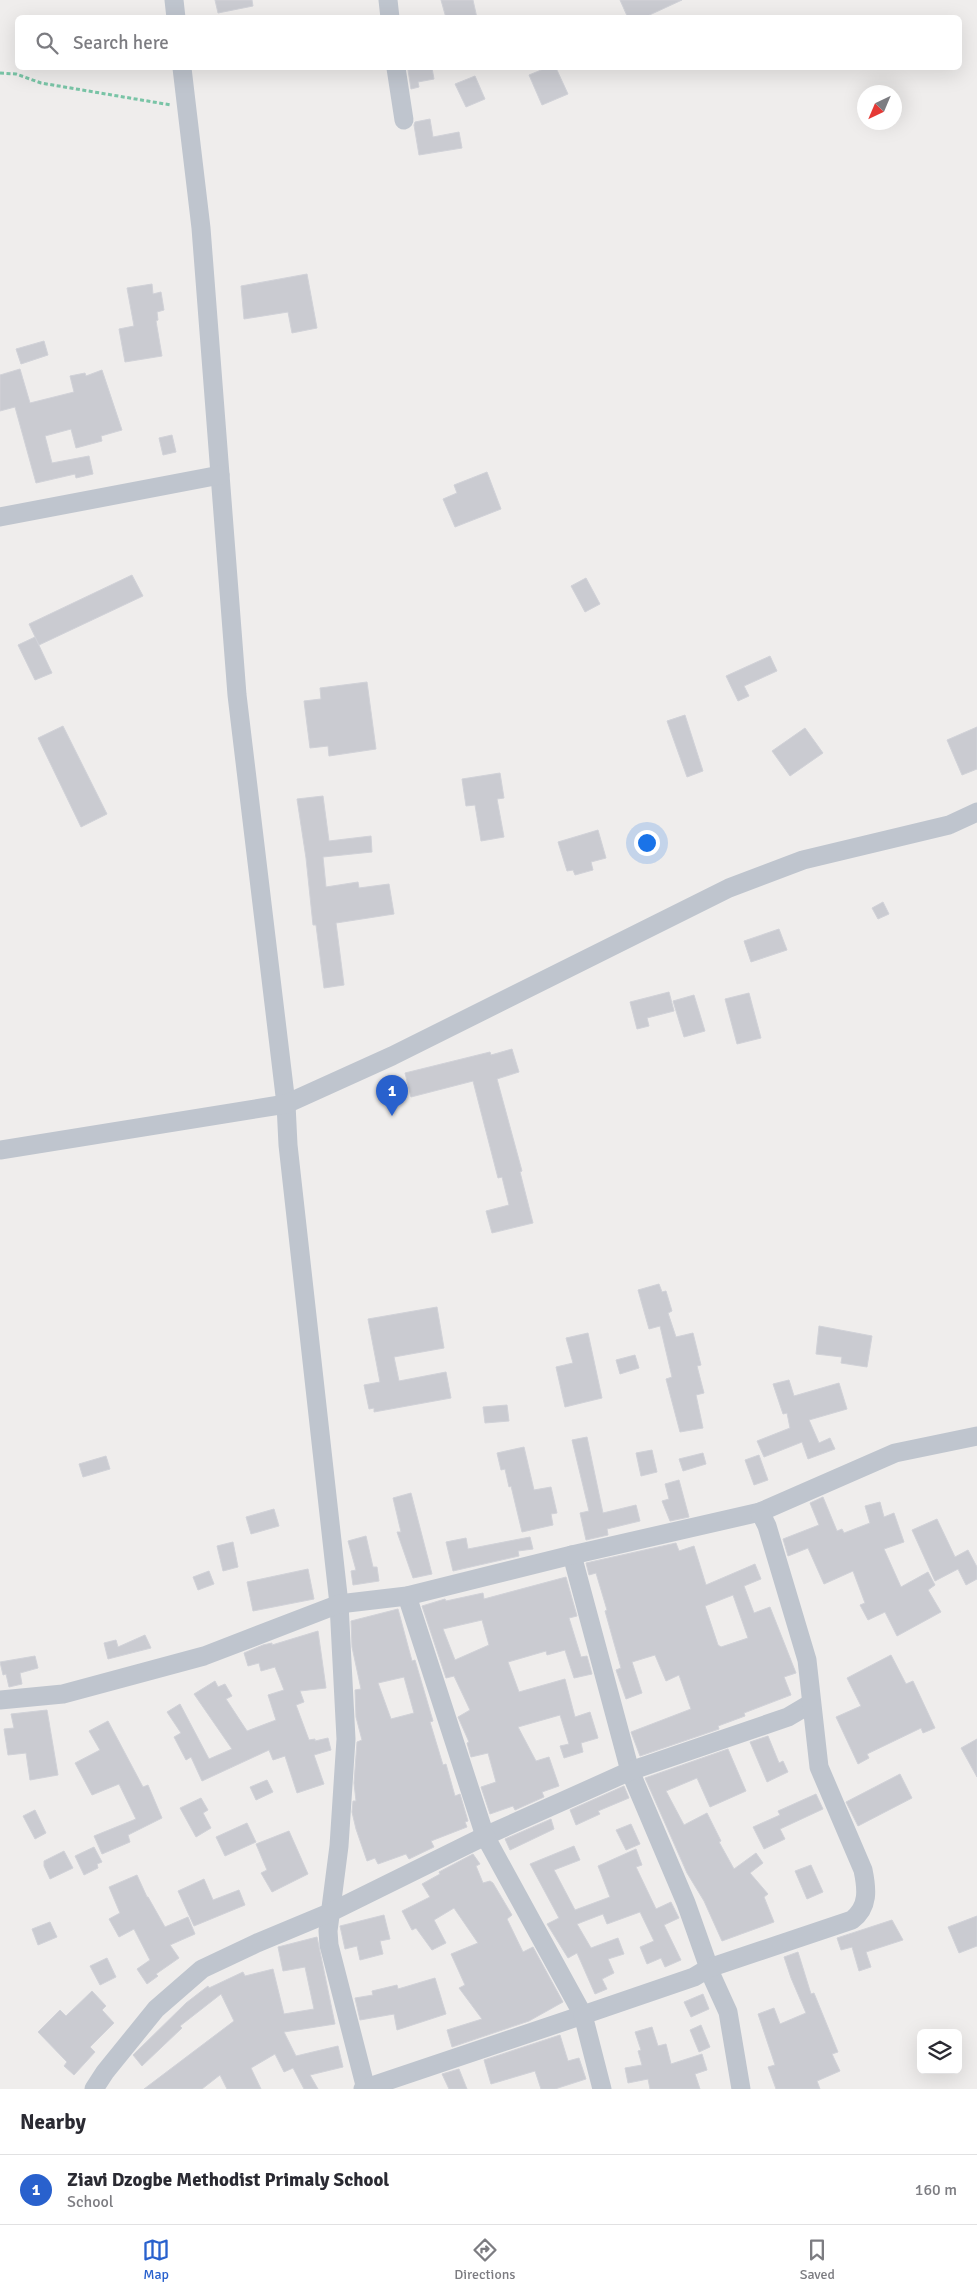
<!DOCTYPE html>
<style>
:root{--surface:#fff;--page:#f7f7f7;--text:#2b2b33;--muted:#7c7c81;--line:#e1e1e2;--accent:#2961cd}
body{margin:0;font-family:Signika,sans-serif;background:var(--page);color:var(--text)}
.controls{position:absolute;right:15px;bottom:15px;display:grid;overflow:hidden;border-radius:8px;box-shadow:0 5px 20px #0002}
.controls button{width:45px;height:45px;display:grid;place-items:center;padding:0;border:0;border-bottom:1px solid var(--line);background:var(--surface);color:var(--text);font:25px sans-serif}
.compass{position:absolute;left:857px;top:85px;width:45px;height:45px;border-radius:50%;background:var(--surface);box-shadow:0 5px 20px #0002;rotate:224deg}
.you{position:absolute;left:646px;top:842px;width:18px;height:18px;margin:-12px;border:4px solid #fff;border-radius:50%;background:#1a73e8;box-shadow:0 0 0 8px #1a73e833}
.badge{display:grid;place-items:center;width:32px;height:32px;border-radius:50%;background:var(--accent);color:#fff;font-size:16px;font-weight:700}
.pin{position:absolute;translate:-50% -41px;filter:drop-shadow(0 1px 2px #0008)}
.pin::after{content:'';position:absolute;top:26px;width:18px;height:15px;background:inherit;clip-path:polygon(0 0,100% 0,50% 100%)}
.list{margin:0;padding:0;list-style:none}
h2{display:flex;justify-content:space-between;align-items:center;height:65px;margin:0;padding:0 20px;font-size:21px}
h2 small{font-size:16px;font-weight:400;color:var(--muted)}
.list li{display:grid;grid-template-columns:32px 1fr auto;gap:15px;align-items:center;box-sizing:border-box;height:70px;padding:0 20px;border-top:1px solid var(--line)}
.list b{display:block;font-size:19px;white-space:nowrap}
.list p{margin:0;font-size:16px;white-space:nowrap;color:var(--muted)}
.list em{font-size:16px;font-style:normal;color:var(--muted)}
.icon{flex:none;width:28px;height:28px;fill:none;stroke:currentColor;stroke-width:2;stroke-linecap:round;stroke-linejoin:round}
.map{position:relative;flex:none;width:977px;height:2089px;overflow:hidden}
.search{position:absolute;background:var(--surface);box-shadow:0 5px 20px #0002;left:15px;right:15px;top:15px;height:55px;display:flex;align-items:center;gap:12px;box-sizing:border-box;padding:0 18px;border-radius:8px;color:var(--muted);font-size:19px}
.sheet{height:135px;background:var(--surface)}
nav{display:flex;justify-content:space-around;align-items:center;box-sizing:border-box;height:70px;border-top:1px solid var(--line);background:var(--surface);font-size:14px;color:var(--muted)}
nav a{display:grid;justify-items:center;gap:2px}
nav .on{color:var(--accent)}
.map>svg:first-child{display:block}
</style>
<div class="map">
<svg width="977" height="2089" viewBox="0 0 977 2089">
<rect width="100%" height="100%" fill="#efedec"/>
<g fill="#cacbd1" stroke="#d1d2d8" fill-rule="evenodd">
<polygon points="215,0 252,0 253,6 218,13"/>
<polygon points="441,0 473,0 477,18 446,18"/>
<polygon points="620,0 682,0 643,18 628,18"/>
<polygon points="420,68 432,68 434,79 418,82 419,87 411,89 408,70"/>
<polygon points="546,68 556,68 568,94 542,105 529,75"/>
<polygon points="475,76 485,99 466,107 455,84"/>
<polygon points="430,119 433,137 459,132 462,148 419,155 414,125 415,122"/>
<polygon points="307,274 317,328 292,333 288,312 244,319 241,286"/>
<polygon points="152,284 153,294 161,292 164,310 157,312 158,320 156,321 162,356 125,362 119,329 134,326 127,288"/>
<polygon points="44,341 48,355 21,364 16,349"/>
<polygon points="20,369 30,403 74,392 70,376 85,373 86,376 102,370 122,430 101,436 102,441 76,448 71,429 45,436 52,463 89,456 93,474 76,478 75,474 36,483 15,407 0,411 0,375"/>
<polygon points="172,435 176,452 163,455 159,438"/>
<polygon points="487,472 501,509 455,527 443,499 457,493 454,485"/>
<polygon points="132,575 143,596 39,645 29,624"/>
<polygon points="586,578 600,604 585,612 571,586"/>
<polygon points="35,637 52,673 35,680 18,645"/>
<polygon points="770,656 777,671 744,686 749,696 738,701 726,676"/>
<polygon points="367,682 376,749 329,756 328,746 310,748 304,701 321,699 320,688"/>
<polygon points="685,715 703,771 687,777 667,721"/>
<polygon points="63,726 107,814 81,827 38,738"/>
<polygon points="977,727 977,769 962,775 947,740"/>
<polygon points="805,728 823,753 790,776 772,751"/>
<polygon points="500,773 504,798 497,799 504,837 481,841 475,805 466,806 462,779"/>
<polygon points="323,796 329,841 371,836 372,852 323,857 326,887 358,882 359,888 389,884 394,914 336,923 344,985 324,988 316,925 313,925 306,858 297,799"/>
<polygon points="598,830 606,858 591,862 593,870 575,875 573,870 567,871 558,842"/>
<polygon points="883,902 889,914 878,919 872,908"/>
<polygon points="779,929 787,950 751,962 744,941"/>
<polygon points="669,992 674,1011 647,1018 649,1026 637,1029 630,1002"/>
<polygon points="749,993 761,1038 737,1044 725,999"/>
<polygon points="694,995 705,1031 684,1037 673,1001"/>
<polygon points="512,1049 519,1072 497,1079 522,1171 520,1172 533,1223 492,1233 486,1211 509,1205 502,1177 498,1178 473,1081 411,1097 405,1073 490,1052 491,1055"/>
<polygon points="659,1284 662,1292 666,1291 672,1311 668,1313 676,1337 693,1333 701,1365 697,1366 704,1393 696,1395 703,1428 680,1432 666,1379 672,1377 660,1326 649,1329 638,1290"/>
<polygon points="437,1307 444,1348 394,1357 399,1381 446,1372 451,1398 374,1412 374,1408 369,1409 364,1385 380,1382 368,1319"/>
<polygon points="819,1326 872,1336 867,1367 841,1363 842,1357 816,1354"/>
<polygon points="588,1333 602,1398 565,1407 556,1367 573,1363 566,1338"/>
<polygon points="635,1355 639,1368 620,1374 616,1360"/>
<polygon points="789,1380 794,1396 839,1383 847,1409 809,1420 819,1443 830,1438 835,1449 808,1459 802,1442 764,1457 757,1441 790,1428 787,1413 783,1414 773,1384"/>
<polygon points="507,1405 509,1421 485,1423 483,1407"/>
<polygon points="587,1437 603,1513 636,1505 640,1521 607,1529 608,1535 586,1540 580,1513 589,1511 572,1440"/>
<polygon points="524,1447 534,1490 551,1487 557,1513 551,1514 553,1525 522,1532 511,1486 509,1487 505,1469 501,1470 497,1453"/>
<polygon points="652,1450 657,1472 641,1476 636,1453"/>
<polygon points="703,1453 706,1464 683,1471 679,1459"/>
<polygon points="759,1455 768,1480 754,1485 745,1460"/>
<polygon points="106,1456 110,1469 83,1477 79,1464"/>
<polygon points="679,1480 689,1517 670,1521 662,1501 669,1499 665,1484"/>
<polygon points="411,1493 432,1574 413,1578 397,1532 401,1532 393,1498"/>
<polygon points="823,1497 837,1531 842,1529 844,1533 870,1523 865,1506 880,1502 884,1517 894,1513 904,1542 884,1549 901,1587 928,1572 935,1585 928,1590 941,1612 897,1636 885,1612 868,1620 860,1605 865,1603 853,1571 824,1584 808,1548 788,1556 783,1539 819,1525 810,1503"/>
<polygon points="274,1509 279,1526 251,1534 246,1517"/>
<polygon points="937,1519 955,1557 968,1550 977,1567 977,1579 966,1585 958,1569 935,1581 912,1530"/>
<polygon points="366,1536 373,1567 377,1567 379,1581 353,1585 351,1571 356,1570 348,1541"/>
<polygon points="530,1537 533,1549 518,1551 519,1556 453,1571 446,1542 466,1538 468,1549"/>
<polygon points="233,1542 238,1567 223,1571 217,1546"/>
<path d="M 676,1543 L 679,1551 L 694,1546 L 706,1585 L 755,1564 L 761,1579 L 744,1586 L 754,1613 L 770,1607 L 796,1673 L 784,1677 L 791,1695 L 744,1713 L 745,1716 L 718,1726 L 719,1729 L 640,1756 L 631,1732 L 691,1709 L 679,1675 L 666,1681 L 655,1655 L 632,1662 L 642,1693 L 626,1699 L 616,1670 L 621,1668 L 605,1611 L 607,1610 L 596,1573 L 589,1575 L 586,1563 ZM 733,1595 L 748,1638 L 721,1647 L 718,1645 L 705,1606 Z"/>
<polygon points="308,1569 314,1599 253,1611 247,1582"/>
<polygon points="209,1571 214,1584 198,1590 193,1577"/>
<path d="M 566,1577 L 577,1616 L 569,1618 L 581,1657 L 587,1656 L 592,1674 L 574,1678 L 565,1650 L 547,1655 L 546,1651 L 508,1662 L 519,1692 L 565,1679 L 575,1717 L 590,1712 L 598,1738 L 581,1743 L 583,1752 L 564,1758 L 560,1746 L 569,1744 L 560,1715 L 518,1727 L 536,1761 L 549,1757 L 559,1786 L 542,1792 L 544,1797 L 515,1810 L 513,1806 L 490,1814 L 481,1787 L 496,1782 L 488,1753 L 471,1757 L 467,1743 L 469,1742 L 458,1717 L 470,1710 L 454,1676 L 446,1678 L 422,1606 L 445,1599 L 446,1601 L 483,1593 L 484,1599 ZM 482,1620 L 489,1645 L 455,1660 L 443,1629 Z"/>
<path d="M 398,1609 L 412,1661 L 415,1660 L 433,1721 L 430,1722 L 443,1765 L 446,1764 L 455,1796 L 460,1794 L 468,1821 L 465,1822 L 467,1827 L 431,1841 L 434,1847 L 409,1859 L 406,1854 L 378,1864 L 375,1858 L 367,1861 L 356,1829 L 352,1812 L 353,1801 L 356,1801 L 354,1783 L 357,1742 L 362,1740 L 356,1717 L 355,1690 L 361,1689 L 352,1647 L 351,1621 ZM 404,1677 L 414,1713 L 391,1719 L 378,1683 Z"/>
<polygon points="318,1631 326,1688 300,1691 304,1702 296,1705 309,1740 315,1739 315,1741 328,1738 331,1750 314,1755 324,1784 297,1793 285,1756 273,1760 269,1750 202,1781 191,1757 186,1760 174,1737 181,1733 167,1712 180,1704 209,1759 232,1749 194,1694 215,1681 218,1687 225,1684 232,1696 226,1699 247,1731 276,1720 268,1695 284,1690 275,1667 261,1671 259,1663 248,1666 244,1653 263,1645 272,1643 272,1645"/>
<polygon points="145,1635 151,1648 108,1659 104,1643 116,1640 118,1647"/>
<polygon points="891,1655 906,1684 913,1681 935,1728 923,1733 921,1728 867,1754 869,1758 858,1764 836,1717 861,1706 847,1678"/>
<polygon points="35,1656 38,1668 20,1673 22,1684 9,1687 6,1674 3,1675 0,1662"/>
<polygon points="47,1710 58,1775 30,1780 26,1753 8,1755 4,1729 14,1728 11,1714"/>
<polygon points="108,1721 143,1787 148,1785 162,1818 128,1835 130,1842 102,1854 94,1836 136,1819 119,1784 92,1795 75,1763 100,1750 89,1731"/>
<polygon points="768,1736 779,1763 783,1761 788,1772 767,1782 750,1742"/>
<polygon points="977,1739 977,1777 961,1748"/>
<polygon points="728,1749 746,1791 710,1807 697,1778 666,1791 684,1825 707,1813 721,1841 719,1842 734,1869 756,1853 763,1863 750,1873 768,1894 764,1897 774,1922 722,1941 704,1901 687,1873 645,1778"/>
<polygon points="900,1774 912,1798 858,1826 846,1802"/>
<polygon points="267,1780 273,1792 256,1800 250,1787"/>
<polygon points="624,1786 629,1798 598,1811 600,1814 576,1825 570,1810"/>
<polygon points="816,1794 823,1809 780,1829 785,1839 764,1849 753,1827 780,1815 778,1811"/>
<polygon points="201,1798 208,1810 203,1813 211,1828 196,1837 180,1808"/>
<polygon points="35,1810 46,1833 35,1839 23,1816"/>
<polygon points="551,1819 554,1829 510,1850 505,1839"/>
<polygon points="247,1823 256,1842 225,1856 216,1837"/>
<polygon points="631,1824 640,1844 626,1850 616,1830"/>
<polygon points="289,1831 308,1874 272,1892 261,1873 267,1870 256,1844"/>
<polygon points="574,1846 580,1860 554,1870 575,1910 610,1897 598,1866 636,1849 642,1865 636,1867 656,1909 671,1902 679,1918 664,1925 681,1960 665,1967 661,1958 647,1964 640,1947 654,1941 640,1912 607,1924 603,1914 577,1924 591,1948 618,1938 624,1954 608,1959 614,1973 602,1979 607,1989 595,1994 577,1953 568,1958 547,1924 559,1918 530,1864"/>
<polygon points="94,1847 102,1862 97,1864 98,1868 84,1875 75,1856"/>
<polygon points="64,1851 73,1868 50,1879 44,1866 44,1861"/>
<polygon points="473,1854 480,1864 476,1866 483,1883 490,1881 493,1883 512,1915 507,1919 523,1952 533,1947 563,2002 529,2021 452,2047 447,2030 482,2019 459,1988 465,1985 451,1954 478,1943 454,1908 434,1920 446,1943 432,1950 416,1928 412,1930 402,1911 430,1897 422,1884 440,1874 439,1872"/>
<polygon points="811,1865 823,1892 807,1899 795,1871"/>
<polygon points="137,1875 147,1897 148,1897 165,1927 188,1917 195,1934 170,1945 179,1958 156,1974 158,1976 147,1984 137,1969 150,1960 134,1929 119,1937 109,1919 120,1913 109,1887"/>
<polygon points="204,1879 213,1900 239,1890 245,1905 194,1926 178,1891"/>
<polygon points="384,1915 390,1939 380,1941 383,1954 360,1960 357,1946 345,1949 340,1926"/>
<polygon points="977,1916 977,1946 959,1953 948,1927"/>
<polygon points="892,1920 903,1940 866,1952 871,1967 859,1971 852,1947 841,1950 837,1938"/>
<polygon points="50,1922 57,1937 38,1945 32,1929"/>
<polygon points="317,1937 335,2024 284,2032 296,2056 338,2046 343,2067 310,2075 318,2089 304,2089 293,2068 284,2072 275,2054 251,2068 261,2089 227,2089 220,2075 202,2089 144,2089 234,2021 221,1994 180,2026 182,2028 142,2066 133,2055 186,2003 208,1986 209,1988 243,1972 245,1976 273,1969 284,2014 314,2009 305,1967 283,1971 278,1947"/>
<polygon points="798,1952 811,1994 814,1993 838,2052 832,2054 840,2071 817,2081 820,2089 776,2089 768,2067 775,2065 758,2014 774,2008 780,2024 806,2013 791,1978 784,1957"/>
<polygon points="107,1958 116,1977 100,1985 90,1966"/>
<polygon points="435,1978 446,2014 397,2030 394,2014 360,2020 355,1998 373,1995 372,1991 397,1985 398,1989"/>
<polygon points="92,1991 106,2006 102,2010 114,2023 90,2047 95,2052 74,2075 64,2066 67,2062 38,2032 60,2010 66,2016"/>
<polygon points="703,1994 709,2009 691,2017 684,2002"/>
<polygon points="701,2025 710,2047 699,2052 690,2030"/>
<polygon points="652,2027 658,2046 666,2044 671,2064 702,2054 707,2070 695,2074 700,2089 650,2089 648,2079 628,2083 625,2068 642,2065 638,2051 641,2050 635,2032"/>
<polygon points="560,2035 568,2061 579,2058 586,2079 555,2089 541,2089 535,2071 491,2084 484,2060"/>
<polygon points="459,2069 467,2089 449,2089 442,2074"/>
</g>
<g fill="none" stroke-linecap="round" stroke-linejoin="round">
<polyline stroke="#79c4a6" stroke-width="3" stroke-dasharray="4 2.5" stroke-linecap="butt" points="0,73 16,74 41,83 171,105"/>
<g stroke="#bfc5ce" stroke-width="19">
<polyline points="174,0 176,18"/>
<polyline points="388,0 390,18"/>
<polyline points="182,68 201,228 237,695 286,1104 288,1145 339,1604 346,1739 339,1846 328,1931 329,1945 366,2089"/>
<polyline points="396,68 404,120"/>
<polyline points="0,517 220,475"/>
<polyline points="0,1150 286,1104 392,1056 729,888 803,860 949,825 977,812"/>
<polyline points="572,1555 630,1771 686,1903 709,1968"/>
<polyline points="407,1596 485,1836 630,1771 788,1717 810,1704"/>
<polyline points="0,1700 63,1694 204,1656 339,1604 407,1596 572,1555 760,1512 895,1453 977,1436"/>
<polyline points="708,1968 728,2012 741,2089"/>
<polyline points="94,2089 105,2072 156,2009 202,1969 257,1943 329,1913 485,1836 583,2015 363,2089"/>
<path d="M 602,2089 L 583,2015 L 694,1977 L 709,1968 L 852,1920 C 869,1907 867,1889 863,1870 L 819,1767 L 807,1660 L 767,1526 L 760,1512"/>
</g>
</g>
</svg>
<div class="controls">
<button><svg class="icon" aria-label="layers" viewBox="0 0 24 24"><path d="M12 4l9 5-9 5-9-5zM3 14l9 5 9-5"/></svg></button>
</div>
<svg class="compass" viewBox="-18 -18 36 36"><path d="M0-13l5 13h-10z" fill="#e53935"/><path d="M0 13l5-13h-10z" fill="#7c7c81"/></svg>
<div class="you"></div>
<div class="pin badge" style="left:392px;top:1116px">1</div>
<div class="search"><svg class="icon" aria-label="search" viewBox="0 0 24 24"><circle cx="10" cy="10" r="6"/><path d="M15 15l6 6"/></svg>Search here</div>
</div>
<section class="sheet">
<h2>Nearby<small></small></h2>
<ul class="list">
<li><span class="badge">1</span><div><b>Ziavi Dzogbe Methodist Primaly School</b><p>School</p></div><em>160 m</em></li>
</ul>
</section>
<nav>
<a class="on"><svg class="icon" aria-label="map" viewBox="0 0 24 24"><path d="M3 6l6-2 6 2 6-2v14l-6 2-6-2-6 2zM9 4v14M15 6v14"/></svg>Map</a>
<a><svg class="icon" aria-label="directions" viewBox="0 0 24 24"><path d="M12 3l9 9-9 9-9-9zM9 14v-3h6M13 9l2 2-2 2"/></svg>Directions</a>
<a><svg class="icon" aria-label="saved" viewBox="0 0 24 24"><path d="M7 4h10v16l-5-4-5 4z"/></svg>Saved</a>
</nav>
